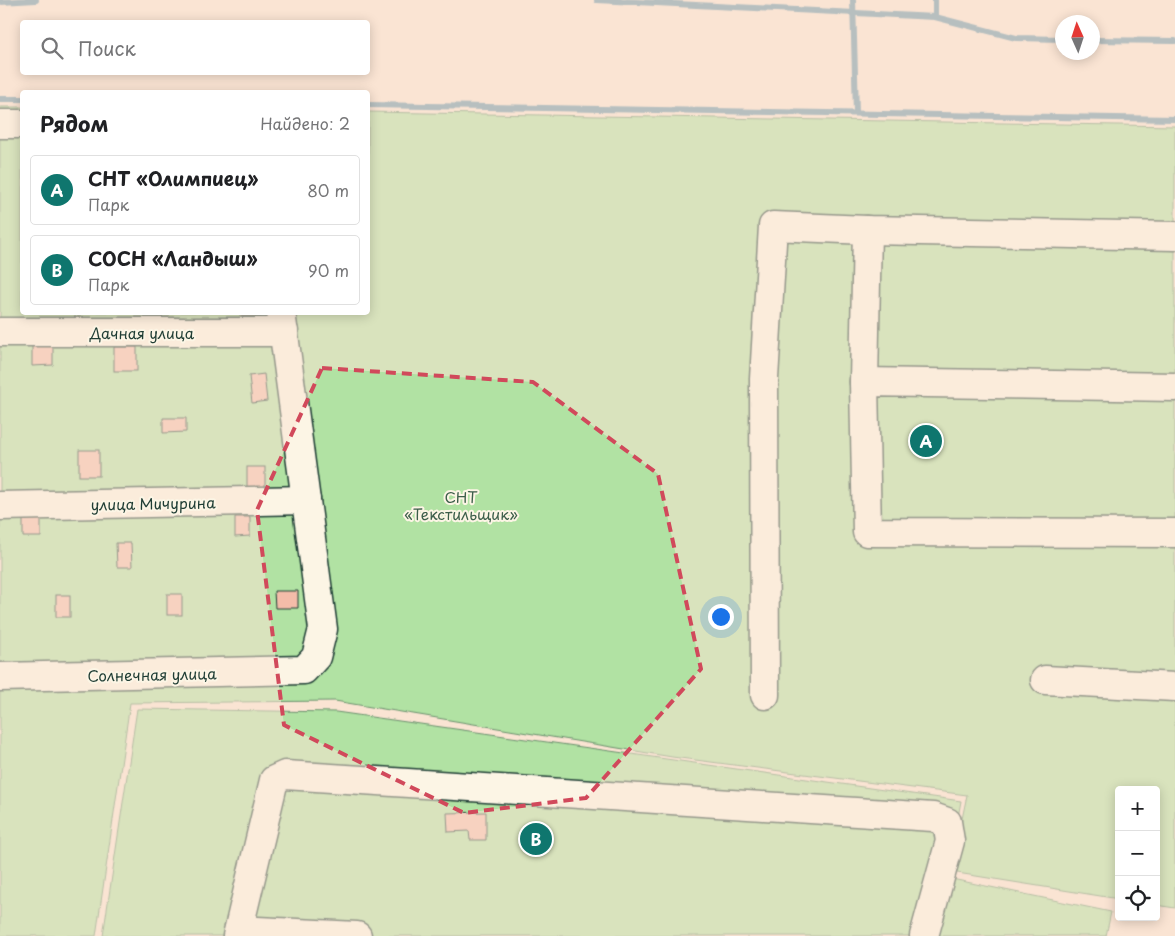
<!DOCTYPE html>
<html lang="ru">
<meta charset="utf-8">
<style>
:root{--surface:#fff;--page:#f2f2f2;--text:#202124;--muted:#757577;--line:#e0e0e0;--accent:#0f766e}
body{margin:0;font-family:"Playpen Sans",sans-serif;background:var(--page);color:var(--text)}
.controls{position:absolute;right:15px;bottom:15px;display:grid;overflow:hidden;border-radius:5px;box-shadow:0 2px 12px #0003}
.controls button{width:45px;height:45px;display:grid;place-items:center;padding:0;border:0;border-bottom:1px solid var(--line);background:var(--surface);color:var(--text);font:25px sans-serif}
.compass{position:absolute;left:1055px;top:15px;width:45px;height:45px;border-radius:50%;background:var(--surface);box-shadow:0 2px 12px #0003;rotate:357deg}
.you{position:absolute;left:720px;top:616px;width:18px;height:18px;margin:-12px;border:4px solid #fff;border-radius:50%;background:#1a73e8;box-shadow:0 0 0 8px #1a73e833}
.badge{display:grid;place-items:center;width:32px;height:32px;border-radius:50%;background:var(--accent);color:#fff;font-size:16px;font-weight:700}
.pin{position:absolute;translate:-50% -50%;border:2px solid #fff;box-shadow:0 1px 5px #0006}
.list{margin:0;padding:0;list-style:none}
h2{display:flex;justify-content:space-between;align-items:center;height:65px;margin:0;padding:0 20px;font-size:21px}
h2 small{font-size:16px;font-weight:400;color:var(--muted)}
.list li{display:grid;grid-template-columns:32px 1fr auto;gap:15px;align-items:center;box-sizing:border-box;height:70px;margin:0 10px 10px;padding:0 10px;border:1px solid var(--line);border-radius:5px}
.list b{display:block;font-size:19px;white-space:nowrap}
.list p{margin:0;font-size:16px;white-space:nowrap;color:var(--muted)}
.list em{font-size:16px;font-style:normal;color:var(--muted)}
.icon{flex:none;width:28px;height:28px;fill:none;stroke:currentColor;stroke-width:2;stroke-linecap:round;stroke-linejoin:round}
.map{position:relative;flex:none;width:1175px;height:936px;overflow:hidden}
.search{position:absolute;background:var(--surface);box-shadow:0 2px 12px #0003;left:20px;top:20px;width:350px;height:55px;display:flex;align-items:center;gap:12px;box-sizing:border-box;padding:0 18px;border-radius:5px;color:var(--muted);font-size:19px}
.panel{position:absolute;background:var(--surface);box-shadow:0 2px 12px #0003;left:20px;top:90px;width:350px;height:225px;border-radius:5px}
.map>svg:first-child{display:block}
</style>
<div class="map">
<svg width="1175" height="936" viewBox="0 0 1175 936">
<rect width="100%" height="100%" fill="#fae4d3"/>
<filter id="ink" filterUnits="userSpaceOnUse"><feTurbulence type="fractalNoise" baseFrequency=".02" numOctaves="2"/><feDisplacementMap in="SourceGraphic" scale="10" xChannelSelector="R" yChannelSelector="G"/><feConvolveMatrix kernelMatrix="1 2 1 2 8 2 1 2 1" color-interpolation-filters="sRGB"/></filter>
<g filter="url(#ink)">
<g fill="#b1e2a3" stroke="#68906c">
<polygon points="0,107 22,107 22,312 368,312 368,112 1175,126 1175,908 1156,905 1156,790 1119,790 1119,899 951,872 967,795 672,757 335,701 130,703 96,936 0,936"/>
<polygon points="137,709 336,712 961,801 947,878 1111,912 1106,936 103,936"/>
</g>
<g fill="none" stroke-linecap="round" stroke-linejoin="round">
<g stroke="#6693a7" stroke-width="6">
<polyline points="597,0 935,17 1016,38 1062,39"/>
<polyline points="853,0 856,113"/>
<polyline points="935,0 935,17"/>
<polyline points="0,2 36,0"/>
<polyline points="1092,40 1175,41"/>
<polyline points="0,99 22,99"/>
<polyline points="368,105 1175,119"/>
</g>
</g>
<g fill="#f4bca9" stroke="#1f3d34">
<rect x="241" y="312" width="20" height="4"/>
<polygon points="32,343 53,343 53,365 32,366"/>
<rect x="114" y="347" width="23" height="24"/>
<polygon points="264,374 267,401 252,403 249,376"/>
<polygon points="163,418 186,418 186,432 163,433"/>
<rect x="79" y="450" width="20" height="26"/>
<rect x="247" y="467" width="18" height="24"/>
<polygon points="41,515 41,537 23,537 23,516"/>
<polygon points="235,517 250,517 250,536 235,537"/>
<polygon points="116,543 131,543 132,567 117,567"/>
<polygon points="274,591 298,591 298,608 275,608"/>
<rect x="167" y="594" width="15" height="21"/>
<rect x="56" y="595" width="14" height="22"/>
<polygon points="486,812 486,840 470,840 469,831 448,832 447,813"/>
</g>
<g fill="none" stroke-linecap="round" stroke-linejoin="round">
<defs>
<g id="minor">
<polyline points="0,124 22,124"/>
<polyline points="0,332 284,332"/>
<polyline points="864,382 867,230"/>
<polyline points="1175,387 864,382 867,532 1175,533"/>
<polyline points="0,506 306,500"/>
<polyline points="0,677 304,670 316,657 323,629 281,312"/>
<polyline points="1045,680 1175,687"/>
<polyline points="765,695 764,379 773,226 867,230 1175,236"/>
<polyline points="239,930 357,936"/>
<polyline points="237,936 274,780 285,775 933,817 947,822 950,841 924,936"/>
</g>
</defs>
<use href="#minor" stroke="#1f3d34" stroke-width="31"/>
<use href="#minor" stroke="#fcf5e5" stroke-width="28"/>
</g>
</g>
<path d="M0 0H1175V936H0ZM 322,368 L 533,382 L 658,474 L 701,669 L 586,798 L 464,813 L 284,725 L 257,510 Z" fill="#fae4d3" fill-opacity=".55" fill-rule="evenodd"/>
<path fill="none" stroke="#d1495b" stroke-width="4" stroke-dasharray="10 6" stroke-linejoin="round" d="M 322,368 L 533,382 L 658,474 L 701,669 L 586,798 L 464,813 L 284,725 L 257,510 Z"/>
<g text-anchor="middle" dominant-baseline="central" stroke-width="4" stroke-linejoin="round" paint-order="stroke">
<g font-size="15" fill="#1f3d34" stroke="#fcf5e5">
<text x="142" y="332">Дачная улица</text>
<text transform="translate(153 503) rotate(-1)">улица Мичурина</text>
<text transform="translate(152 674) rotate(-1)">Солнечная улица</text>
</g>
<g font-size="15" fill="#3c5e4a" stroke="#fcf5e5">
<text x="461" y="496">СНТ<tspan x="461" dy="17">«Текстильщик»</tspan></text>
</g>
</g>
</svg>
<div class="controls">
<button>+</button>
<button>−</button>
<button><svg class="icon" aria-label="locate" viewBox="0 0 24 24"><circle cx="12" cy="12" r="6"/><path d="M12 2v4M12 18v4M2 12h4M18 12h4"/></svg></button>
</div>
<svg class="compass" viewBox="-18 -18 36 36"><path d="M0-13l5 13h-10z" fill="#e53935"/><path d="M0 13l5-13h-10z" fill="#757577"/></svg>
<div class="you"></div>
<div class="pin badge" style="left:926px;top:441px">A</div>
<div class="pin badge" style="left:536px;top:839px">B</div>
<div class="search"><svg class="icon" aria-label="search" viewBox="0 0 24 24"><circle cx="10" cy="10" r="6"/><path d="M15 15l6 6"/></svg>Поиск</div>
<section class="panel">
<h2>Рядом<small>Найдено: 2</small></h2>
<ul class="list">
<li><span class="badge">A</span><div><b>СНТ «Олимпиец»</b><p>Парк</p></div><em>80 m</em></li>
<li><span class="badge">B</span><div><b>СОСН «Ландыш»</b><p>Парк</p></div><em>90 m</em></li>
</ul>
</section>
</div>
